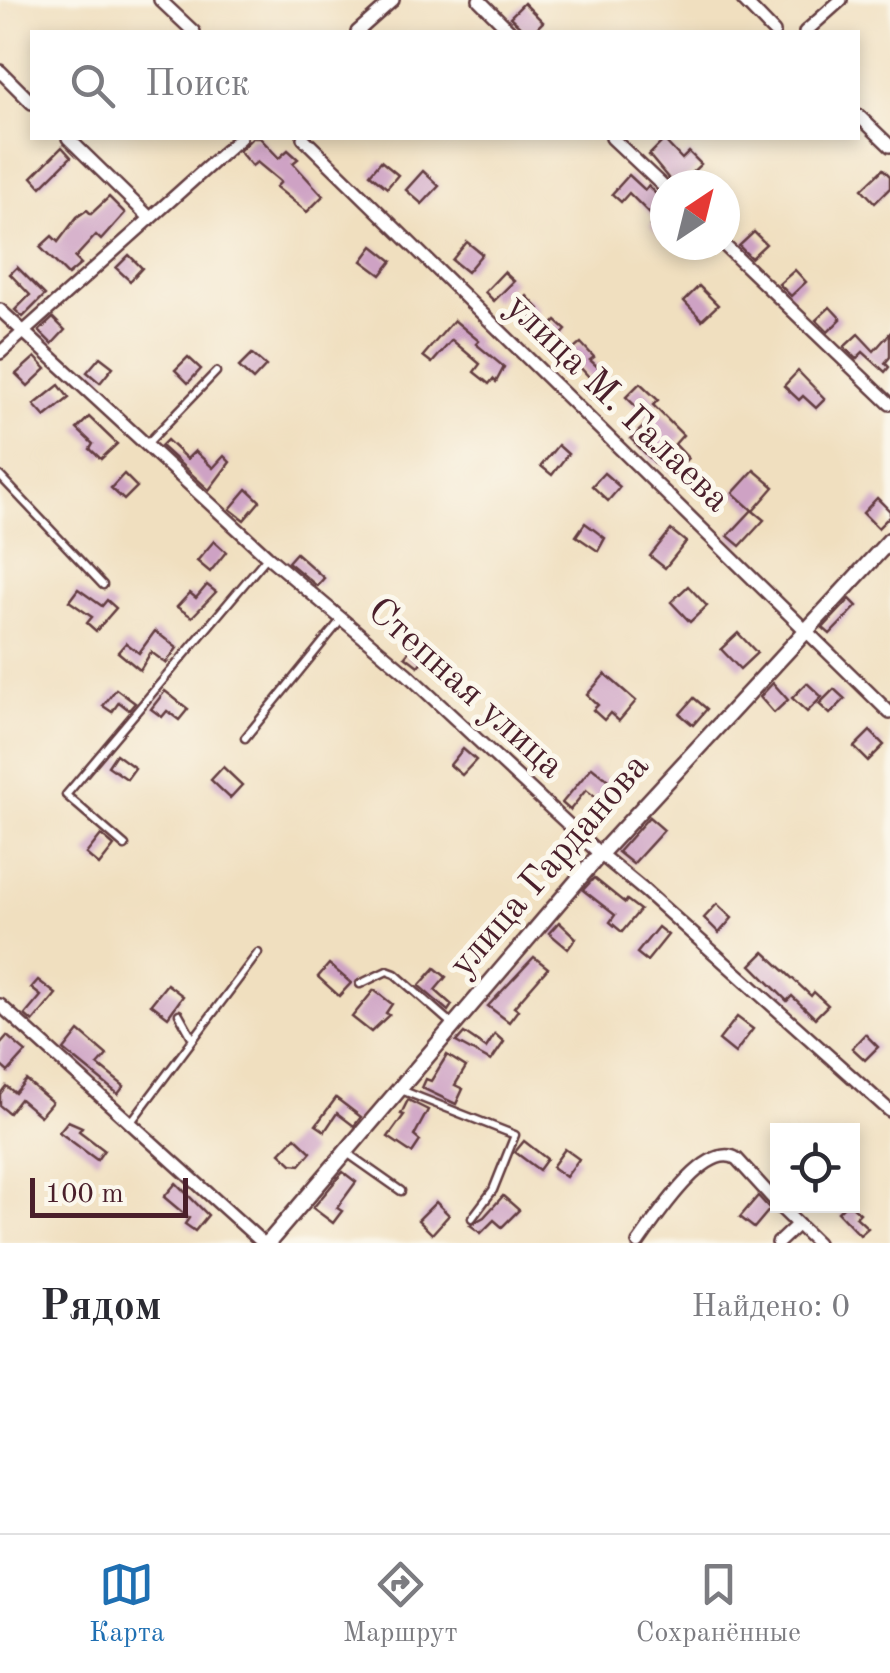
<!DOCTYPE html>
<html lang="ru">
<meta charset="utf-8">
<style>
:root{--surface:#fff;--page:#f7f7f7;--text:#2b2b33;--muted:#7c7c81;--line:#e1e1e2;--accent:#1f6fb2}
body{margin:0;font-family:"Old Standard TT",serif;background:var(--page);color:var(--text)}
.controls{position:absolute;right:30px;bottom:30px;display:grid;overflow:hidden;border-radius:0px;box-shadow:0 5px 15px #0003}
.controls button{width:90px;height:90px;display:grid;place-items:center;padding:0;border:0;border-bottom:2px solid var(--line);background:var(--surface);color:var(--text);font:50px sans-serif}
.compass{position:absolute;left:650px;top:170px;width:90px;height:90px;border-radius:50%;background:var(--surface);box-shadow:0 5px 15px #0003;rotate:35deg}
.scale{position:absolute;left:30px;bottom:25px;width:158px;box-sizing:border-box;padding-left:10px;border:5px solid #4a1f2b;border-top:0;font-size:28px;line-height:35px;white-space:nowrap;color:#4a1f2b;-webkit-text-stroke:8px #fbf7ec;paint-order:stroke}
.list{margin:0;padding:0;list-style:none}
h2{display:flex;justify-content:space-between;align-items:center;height:130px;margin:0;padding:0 40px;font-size:42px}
h2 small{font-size:32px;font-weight:400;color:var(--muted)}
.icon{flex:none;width:55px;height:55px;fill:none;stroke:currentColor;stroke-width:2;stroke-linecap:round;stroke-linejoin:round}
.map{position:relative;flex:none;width:890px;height:1243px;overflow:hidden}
.search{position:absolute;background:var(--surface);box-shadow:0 5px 15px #0003;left:30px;right:30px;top:30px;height:110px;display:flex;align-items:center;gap:25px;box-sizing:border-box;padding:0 35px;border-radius:0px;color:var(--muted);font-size:38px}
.sheet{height:290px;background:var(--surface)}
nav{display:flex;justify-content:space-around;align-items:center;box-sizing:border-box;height:140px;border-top:2px solid var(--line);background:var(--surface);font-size:28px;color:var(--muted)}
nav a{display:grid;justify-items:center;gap:5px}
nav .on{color:var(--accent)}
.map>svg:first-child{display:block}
</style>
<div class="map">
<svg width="890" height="1243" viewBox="0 0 890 1243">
<rect width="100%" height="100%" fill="#fbf7ec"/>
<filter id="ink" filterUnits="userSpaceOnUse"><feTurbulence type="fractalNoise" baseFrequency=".01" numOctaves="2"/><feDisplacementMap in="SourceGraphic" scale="20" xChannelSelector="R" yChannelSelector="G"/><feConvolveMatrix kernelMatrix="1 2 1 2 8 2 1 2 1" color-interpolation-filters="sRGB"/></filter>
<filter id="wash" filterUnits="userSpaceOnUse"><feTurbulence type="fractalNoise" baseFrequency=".0048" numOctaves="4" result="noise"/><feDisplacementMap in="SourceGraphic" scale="40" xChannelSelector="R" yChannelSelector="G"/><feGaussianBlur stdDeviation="2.25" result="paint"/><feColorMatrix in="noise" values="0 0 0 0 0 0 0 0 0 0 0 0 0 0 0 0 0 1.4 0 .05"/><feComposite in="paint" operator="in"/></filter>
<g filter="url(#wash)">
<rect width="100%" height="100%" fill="#f0dfbf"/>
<g id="blocks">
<g fill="#cea2c4">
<polygon points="524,3 543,22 533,32 526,32 510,17"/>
<polygon points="252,138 260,138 279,158 288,150 298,159 293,163 323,196 307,212 276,187 281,182 257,162 252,166 239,151"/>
<polygon points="664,140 682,159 689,152 701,164 679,185 674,185 649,155"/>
<polygon points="62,147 71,157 41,187 32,177"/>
<polygon points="381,161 398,175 387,188 370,174"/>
<polygon points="883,169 890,176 890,188 875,203 862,189"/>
<polygon points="423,171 439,186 422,204 406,190"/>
<polygon points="629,175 645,190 648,186 665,203 665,241 650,226 656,220 629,193 621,202 612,194"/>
<polygon points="109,197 125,213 101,240 96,235 75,258 81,264 68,275 40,247 52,236 58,242 77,217 87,210 91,214"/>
<polygon points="754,232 766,244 751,258 739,246"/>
<polygon points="467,242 482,254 467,272 452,260"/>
<polygon points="373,246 392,261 381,275 362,261"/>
<polygon points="129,255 142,268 130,281 116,268"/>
<polygon points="17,267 45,295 23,317 15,310 30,295 10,274"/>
<polygon points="795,270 806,282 791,296 779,284"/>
<polygon points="504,272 514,281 494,301 485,292"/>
<polygon points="699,286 718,305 702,320 684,301"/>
<polygon points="527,296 539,309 523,325 511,313"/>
<polygon points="830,307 841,319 828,332 816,320"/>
<polygon points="53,318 65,330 52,344 39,331"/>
<polygon points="454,320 479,341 476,344 504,367 496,382 493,379 489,384 474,372 480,364 452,340 432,363 423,356"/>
<polygon points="556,321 566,330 546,352 536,343"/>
<polygon points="890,333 890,357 885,363 889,367 885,372 863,352 856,359 844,347 858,334 874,351"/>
<polygon points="581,343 594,357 590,360 610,378 591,399 581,389 590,378 568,354"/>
<polygon points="252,354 266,366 253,380 239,367"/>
<polygon points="35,357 46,369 28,386 16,374"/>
<polygon points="100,357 113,367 100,383 87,372"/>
<polygon points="188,357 201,369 188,383 175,370"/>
<polygon points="798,371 825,399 816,408 803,396 799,400 784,386"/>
<polygon points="640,383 658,400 653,405 683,435 675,444 688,458 672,474 658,461 656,464 631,439 650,420 626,397"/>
<polygon points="59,385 69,398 45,417 34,405"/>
<polygon points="89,417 117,444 101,459 90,449 93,444 77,429"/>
<polygon points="167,440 187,459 195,451 213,468 224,456 230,462 209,490 161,446"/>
<polygon points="558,445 568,454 552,475 541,466"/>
<polygon points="754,470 774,487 753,511 764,520 740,546 728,536 752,510 733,493"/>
<polygon points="604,473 620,487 608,501 592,486"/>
<polygon points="124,474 137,487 124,500 111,488"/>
<polygon points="247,489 260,501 244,520 230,509"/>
<polygon points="877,498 890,511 890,516 878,528 863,513"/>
<polygon points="585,523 605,538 598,551 576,536"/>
<polygon points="671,530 686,542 665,568 650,556"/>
<polygon points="214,541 226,552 210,572 197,561"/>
<polygon points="296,553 324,578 317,586 288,562"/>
<polygon points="207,585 216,592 192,617 177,607 190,593 196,598"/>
<polygon points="688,586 707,606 690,622 671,602"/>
<polygon points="78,589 102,606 107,600 116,608 96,631 87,623 92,617 69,601"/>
<polygon points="850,599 857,606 830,634 823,628"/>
<polygon points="155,631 177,648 166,663 151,652 140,670 118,652 126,643 139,653"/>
<polygon points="738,633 757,653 740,669 721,649"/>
<polygon points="419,639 432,649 418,666 405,656"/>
<polygon points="605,674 636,701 619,721 610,713 604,720 593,710 598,705 587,695"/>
<polygon points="773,683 788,700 774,713 760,697"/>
<polygon points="807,683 822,697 807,712 792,698"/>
<polygon points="116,689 135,703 129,710 119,702 112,712 103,706"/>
<polygon points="834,689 845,699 830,714 819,704"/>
<polygon points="165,691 188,709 179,720 167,711 162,717 151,709"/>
<polygon points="694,698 707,709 693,725 680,714"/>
<polygon points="870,731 884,745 868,761 854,747"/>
<polygon points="463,749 476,760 462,775 450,765"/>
<polygon points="116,754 135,768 127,779 108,766"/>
<polygon points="223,767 242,785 230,798 211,780"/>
<polygon points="592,767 618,788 604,804 586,790 570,810 562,803"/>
<polygon points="649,817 664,830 633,864 618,852"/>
<polygon points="101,835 114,846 99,865 86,854"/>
<polygon points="594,878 625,903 627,900 640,910 622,932 610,922 615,915 583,890"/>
<polygon points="717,904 732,918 719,933 704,918"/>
<polygon points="559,922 576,938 568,949 549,933"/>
<polygon points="658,927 668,935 647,961 637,953"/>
<polygon points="764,952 811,996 814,992 828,1005 815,1018 792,996 787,1001 751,965"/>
<polygon points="534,957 548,968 514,1007 518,1010 509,1022 488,1006"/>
<polygon points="329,964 351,983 339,996 318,977"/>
<polygon points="435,968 446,977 435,990 452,1005 448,1011 419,986"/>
<polygon points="38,980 56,994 33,1022 25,1015 41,996 31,988"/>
<polygon points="167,984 183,996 168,1017 151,1004"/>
<polygon points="374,990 392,1004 386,1013 389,1015 371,1032 352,1017"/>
<polygon points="737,1017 753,1029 735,1053 719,1040"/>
<polygon points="79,1031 107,1055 98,1065 124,1086 118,1094 64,1050"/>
<polygon points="464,1033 486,1048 495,1034 504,1042 491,1061 456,1042"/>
<polygon points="865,1034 878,1047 865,1060 852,1048"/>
<polygon points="7,1036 26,1052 8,1072 0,1065 0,1044"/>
<polygon points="447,1055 466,1067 455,1085 463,1089 456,1104 422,1088 426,1079 431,1081"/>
<polygon points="26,1080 52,1102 40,1116 20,1099 9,1113 0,1106 0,1094 6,1086 15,1093"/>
<polygon points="336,1098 361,1117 354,1126 337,1113 325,1131 316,1125"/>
<polygon points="408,1100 428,1110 414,1136 420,1141 412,1153 388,1137 404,1115 401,1114"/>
<polygon points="68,1121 82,1127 79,1131 104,1150 97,1160 59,1132"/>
<polygon points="295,1137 311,1152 300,1165 292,1164 280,1153"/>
<polygon points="524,1141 547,1159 539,1170 515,1152"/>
<polygon points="565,1149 579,1159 566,1177 552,1167"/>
<polygon points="343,1172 356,1182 337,1208 342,1211 333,1223 313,1208"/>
<polygon points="176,1183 208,1215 195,1231 185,1224 189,1218 164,1197"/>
<polygon points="503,1196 519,1210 502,1227 494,1220 481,1233 470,1225 484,1217"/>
<polygon points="758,1196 770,1209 754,1228 740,1217"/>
<polygon points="436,1202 449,1215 432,1234 418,1220"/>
<polygon points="844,1206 852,1206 860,1213 856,1217 868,1228 860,1235 838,1212"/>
</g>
</g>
</g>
<g filter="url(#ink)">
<use href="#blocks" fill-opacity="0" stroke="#633c41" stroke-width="2.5"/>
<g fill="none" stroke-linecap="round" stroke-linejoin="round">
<defs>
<g id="service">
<polyline points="146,445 216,372"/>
<polyline points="0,476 103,585"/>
<polyline points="245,738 341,620"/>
<polyline points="125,846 66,795 267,557"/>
<polyline points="360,984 387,971 395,974 453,1025"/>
<polyline points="179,1014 193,1039"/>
<polyline points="401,1090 515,1135 493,1190 472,1218"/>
<polyline points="131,1122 258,953"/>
<polyline points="347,1153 401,1191"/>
</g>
<g id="minor">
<polyline points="160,0 194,32"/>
<polyline points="479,0 511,32"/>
<polyline points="743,0 774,32"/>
<polyline points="357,32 393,0"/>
<polyline points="805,32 841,0"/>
<polyline points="0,71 32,103"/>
<polyline points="858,115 890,146"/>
<polyline points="68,138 150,218"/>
<polyline points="303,138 890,713"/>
<polyline points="612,138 665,188"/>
<polyline points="724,245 890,404"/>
<polyline points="0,310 267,556 407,674 600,854 645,891 890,1111"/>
<polyline points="0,353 240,138"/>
<polyline points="0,1005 263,1243"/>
<polyline points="779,1206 817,1243"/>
<path d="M 638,1243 C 654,1221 706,1139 737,1159 L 778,1204"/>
<polyline points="778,1243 797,1225"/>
</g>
<polyline id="tertiary" points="268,1243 600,854 890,540"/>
</defs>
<use href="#service" stroke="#633c41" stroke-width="11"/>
<use href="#minor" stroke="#633c41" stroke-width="16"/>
<use href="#tertiary" stroke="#633c41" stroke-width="19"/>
<use href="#service" stroke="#fff" stroke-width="6"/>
<use href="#minor" stroke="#fff" stroke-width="11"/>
<use href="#tertiary" stroke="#fff" stroke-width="14"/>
</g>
</g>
<g text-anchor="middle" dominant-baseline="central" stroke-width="10" stroke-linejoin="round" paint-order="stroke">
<g font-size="38" fill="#4a1f2b" stroke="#fbf7ec">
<text transform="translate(617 404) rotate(44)">улица М. Галаева</text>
<text transform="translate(465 689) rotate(42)">Степная улица</text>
<text transform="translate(550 866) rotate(-49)">улица Гарданова</text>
</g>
</g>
</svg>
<div class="controls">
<button><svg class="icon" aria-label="locate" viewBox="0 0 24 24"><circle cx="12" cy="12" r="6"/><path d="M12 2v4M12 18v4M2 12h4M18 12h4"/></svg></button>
</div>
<svg class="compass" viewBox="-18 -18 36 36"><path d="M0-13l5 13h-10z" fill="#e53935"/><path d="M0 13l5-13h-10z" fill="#7c7c81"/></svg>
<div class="scale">100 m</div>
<div class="search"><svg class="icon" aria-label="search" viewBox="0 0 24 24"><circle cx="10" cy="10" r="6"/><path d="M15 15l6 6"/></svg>Поиск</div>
</div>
<section class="sheet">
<h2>Рядом<small>Найдено: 0</small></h2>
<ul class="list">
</ul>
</section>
<nav>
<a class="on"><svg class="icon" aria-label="map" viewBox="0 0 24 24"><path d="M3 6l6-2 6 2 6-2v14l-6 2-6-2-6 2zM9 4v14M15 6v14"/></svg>Карта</a>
<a><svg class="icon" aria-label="directions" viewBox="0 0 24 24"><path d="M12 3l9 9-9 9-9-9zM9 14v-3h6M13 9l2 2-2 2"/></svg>Маршрут</a>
<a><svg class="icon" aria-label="saved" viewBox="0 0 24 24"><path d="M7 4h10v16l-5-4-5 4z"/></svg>Сохранённые</a>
</nav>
